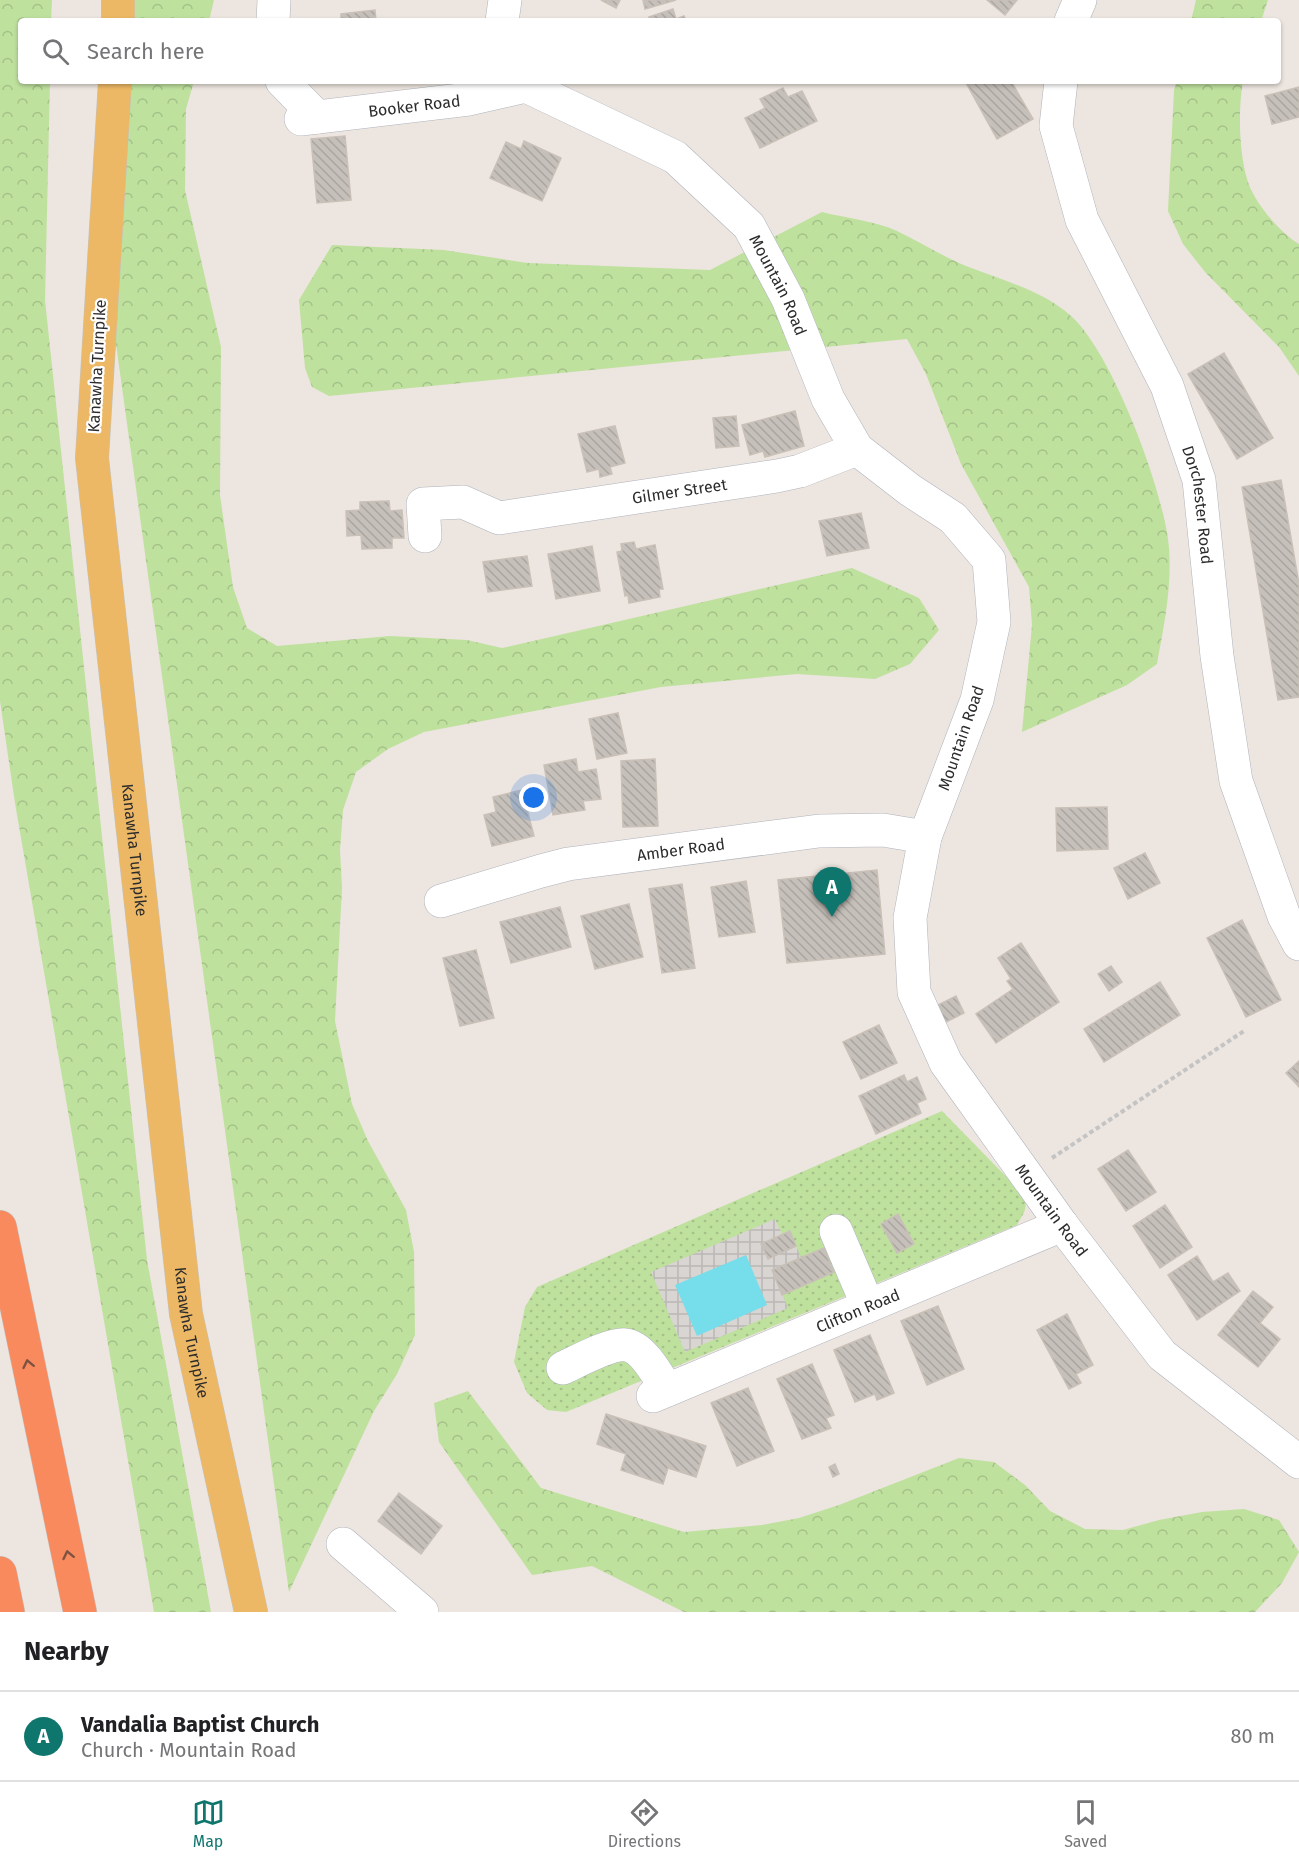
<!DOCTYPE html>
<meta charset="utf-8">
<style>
:root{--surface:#fff;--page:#f6f6f6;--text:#202124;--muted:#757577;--line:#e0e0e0;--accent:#0f766e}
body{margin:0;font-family:"Fira Sans",sans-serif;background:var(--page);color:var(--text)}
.you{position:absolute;left:534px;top:798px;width:21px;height:21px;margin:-15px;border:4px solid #fff;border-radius:50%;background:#1a73e8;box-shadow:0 0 0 9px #1a73e833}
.badge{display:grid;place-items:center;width:39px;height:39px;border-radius:50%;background:var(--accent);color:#fff;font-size:20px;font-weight:700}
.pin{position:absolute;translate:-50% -50px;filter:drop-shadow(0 2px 3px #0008)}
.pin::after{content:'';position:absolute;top:32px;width:21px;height:18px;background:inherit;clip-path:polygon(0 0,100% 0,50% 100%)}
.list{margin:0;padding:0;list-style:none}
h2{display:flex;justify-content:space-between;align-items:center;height:78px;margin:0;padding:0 24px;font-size:26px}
h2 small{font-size:20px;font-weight:400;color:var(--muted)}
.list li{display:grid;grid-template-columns:39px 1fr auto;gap:18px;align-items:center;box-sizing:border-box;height:90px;padding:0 24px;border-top:2px solid var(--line)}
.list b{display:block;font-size:22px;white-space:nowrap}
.list p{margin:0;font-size:20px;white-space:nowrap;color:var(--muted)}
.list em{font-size:20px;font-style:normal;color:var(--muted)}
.icon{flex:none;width:33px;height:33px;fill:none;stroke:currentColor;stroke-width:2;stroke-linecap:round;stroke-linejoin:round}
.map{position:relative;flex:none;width:1299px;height:1612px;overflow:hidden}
.search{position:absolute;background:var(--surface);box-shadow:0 2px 4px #0004;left:18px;right:18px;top:18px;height:66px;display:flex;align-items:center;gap:15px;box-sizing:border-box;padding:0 21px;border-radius:6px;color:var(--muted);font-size:22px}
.sheet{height:168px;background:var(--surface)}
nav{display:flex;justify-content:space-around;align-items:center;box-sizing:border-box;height:84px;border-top:2px solid var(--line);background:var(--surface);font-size:16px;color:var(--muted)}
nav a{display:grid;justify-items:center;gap:3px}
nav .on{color:var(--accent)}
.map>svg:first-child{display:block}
</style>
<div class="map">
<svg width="1299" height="1612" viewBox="0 0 1299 1612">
<defs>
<pattern id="forest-crowns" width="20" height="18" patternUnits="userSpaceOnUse" patternTransform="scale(1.5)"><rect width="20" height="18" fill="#bfe19e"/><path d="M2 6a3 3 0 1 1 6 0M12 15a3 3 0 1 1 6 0" fill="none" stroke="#a4c188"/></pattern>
<pattern id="park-dots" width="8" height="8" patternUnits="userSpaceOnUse" patternTransform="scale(1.5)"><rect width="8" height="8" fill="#bfe19e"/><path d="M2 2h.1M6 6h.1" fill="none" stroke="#a4c188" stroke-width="1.8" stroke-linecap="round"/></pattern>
<pattern id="plaza-grid" width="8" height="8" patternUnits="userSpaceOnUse" patternTransform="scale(1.5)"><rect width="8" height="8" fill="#d9d5d2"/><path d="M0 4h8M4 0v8" fill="none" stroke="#bab7b4"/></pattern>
<pattern id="building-back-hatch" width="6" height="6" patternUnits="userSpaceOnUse" patternTransform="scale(1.5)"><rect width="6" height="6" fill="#c6c0ba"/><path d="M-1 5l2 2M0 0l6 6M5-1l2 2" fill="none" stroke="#aaa5a0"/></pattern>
</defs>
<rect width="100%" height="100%" fill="#ede5df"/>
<g fill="url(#forest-crowns)">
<polygon points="0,0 52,0 51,21 21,21 21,81 50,81 45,300 147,1260 211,1612 154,1612 15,803 0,701"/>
<polygon points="133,0 214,0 209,21 132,21"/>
<polygon points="1196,0 1268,0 1261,21 1191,21"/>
<polygon points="128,81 194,81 186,109 185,190 221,347 220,495 233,587 247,628 277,646 390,636 467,640 502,648 852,568 919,598 939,630 910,664 875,679 797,674 661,687 424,732 388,749 356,772 343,810 340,850 342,888 335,1021 352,1104 368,1141 406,1210 414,1252 415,1335 397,1374 374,1411 289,1592 115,337"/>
<path d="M 1177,81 L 1243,81 C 1238,110 1239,151 1247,179 C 1253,201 1279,232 1299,244 L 1299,376 L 1279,347 L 1205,272 L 1183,244 L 1168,211 L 1174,90 Z"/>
<path d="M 822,212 C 845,218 876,221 897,231 C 920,242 942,256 966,266 C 1001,280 1042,290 1071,316 C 1112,352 1165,493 1169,548 C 1172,588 1164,625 1157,664 L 1127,685 L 1022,732 L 1032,625 L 1029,587 L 961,464 L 926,374 L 907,339 L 329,396 L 312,387 L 305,368 L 299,300 L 332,245 L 444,250 L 528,263 L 710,270 Z"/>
<polygon points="468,1391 541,1488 684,1532 762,1525 799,1518 839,1505 959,1458 994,1462 1025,1485 1050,1511 1085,1529 1123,1530 1159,1520 1202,1512 1244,1509 1279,1520 1299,1552 1282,1583 1255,1612 684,1612 592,1566 532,1575 439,1442 434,1403"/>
</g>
<path fill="url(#park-dots)" d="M 942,1111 L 1025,1196 C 1027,1211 1024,1212 1017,1225 L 566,1412 L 547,1410 L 527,1393 L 514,1362 L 525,1307 L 537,1287 Z"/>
<polygon fill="url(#plaza-grid)" points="775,1219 782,1234 762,1244 768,1258 796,1246 801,1257 772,1270 788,1308 685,1352 651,1272"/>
<polygon fill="#76ddeb" points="746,1255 767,1305 697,1336 675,1285"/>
<g fill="url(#building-back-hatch)" stroke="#c9c0b8" stroke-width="1.5">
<polygon points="601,0 620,0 616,8"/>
<polygon points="643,0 676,0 645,9"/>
<polygon points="987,0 1017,0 1005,15"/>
<polygon points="673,9 676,19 684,16 686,21 650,21 649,17"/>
<polygon points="375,10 376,21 341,21 341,14"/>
<polygon points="965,81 1011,81 1033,119 997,139"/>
<polygon points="1299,87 1299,117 1272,124 1265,96"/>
<polygon points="783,88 788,97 802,91 817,121 760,148 745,118 765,108 760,99"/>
<polygon points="345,136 351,200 317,203 311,139"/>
<polygon points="524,141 561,158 542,201 490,178 506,142 521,149"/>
<polygon points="1224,353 1273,438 1237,459 1188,374"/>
<polygon points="795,411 804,446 765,457 763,451 750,455 742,425"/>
<polygon points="736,416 739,446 716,448 713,418"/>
<polygon points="615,426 625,463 610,467 612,474 600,477 599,469 587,472 578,434"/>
<polygon points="1281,480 1299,584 1299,697 1278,700 1242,487"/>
<polygon points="389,501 390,511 402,510 404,538 392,538 392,548 362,549 361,535 347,536 346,511 360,510 360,502"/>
<polygon points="861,513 869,548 827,556 819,521"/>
<polygon points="634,542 636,549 655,545 663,589 659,589 660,597 629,603 628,595 625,596 617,552 622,551 621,544"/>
<polygon points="592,546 600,591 556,599 548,554"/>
<polygon points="527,556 532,586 488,592 483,562"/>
<polygon points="618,713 627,753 597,759 589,719"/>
<polygon points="576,759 578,772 596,769 601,799 583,801 585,810 553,815 544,765"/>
<polygon points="655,759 658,826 623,827 621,761"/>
<polygon points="522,790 534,836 492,846 484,815 496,812 493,797"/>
<polygon points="1107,807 1108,849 1057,851 1056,808"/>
<polygon points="1145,853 1160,883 1128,899 1114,868"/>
<polygon points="877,870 885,954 787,963 778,880"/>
<polygon points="746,881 755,932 719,937 711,887"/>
<polygon points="682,884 695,968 662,973 649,889"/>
<polygon points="629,904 643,957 595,969 581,916"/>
<polygon points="560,907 571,947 511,963 500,922"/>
<polygon points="1242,920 1281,1000 1246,1017 1207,938"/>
<polygon points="1021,943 1059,1002 996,1043 976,1014 1013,989 1007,981 1011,979 998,958"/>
<polygon points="476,950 494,1018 460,1026 443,958"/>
<polygon points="1111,966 1122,982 1109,991 1098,974"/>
<polygon points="1160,982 1180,1015 1104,1062 1084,1029"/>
<polygon points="956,996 964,1013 940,1025 932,1008"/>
<polygon points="879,1025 897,1063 861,1079 843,1042"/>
<polygon points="1299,1061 1299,1087 1286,1073"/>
<polygon points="904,1075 907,1082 917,1077 926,1099 917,1103 921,1113 876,1134 859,1096"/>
<polygon points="1128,1150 1156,1192 1126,1211 1098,1169"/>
<polygon points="1165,1205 1192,1247 1160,1268 1133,1226"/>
<polygon points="898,1214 914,1244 897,1253 881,1224"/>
<polygon points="790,1231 796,1246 768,1259 761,1244"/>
<polygon points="824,1248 834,1272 782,1295 772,1270"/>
<polygon points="1197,1256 1213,1282 1228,1273 1240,1291 1197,1320 1168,1275"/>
<polygon points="1253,1291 1273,1307 1260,1323 1280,1339 1258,1367 1218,1335"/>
<polygon points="938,1306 964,1369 927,1385 901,1321"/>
<polygon points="1067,1314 1093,1365 1076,1374 1081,1383 1069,1389 1037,1330"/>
<polygon points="870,1335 894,1393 877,1400 875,1394 855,1402 834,1350"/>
<polygon points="812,1364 834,1415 826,1418 831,1428 802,1439 777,1379"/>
<polygon points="748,1388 774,1451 737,1466 711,1403"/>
<polygon points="606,1414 706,1446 696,1477 668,1468 663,1484 621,1470 626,1454 597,1444"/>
<polygon points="835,1464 839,1474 833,1477 829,1467"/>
<polygon points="399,1493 442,1526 421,1554 378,1521"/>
</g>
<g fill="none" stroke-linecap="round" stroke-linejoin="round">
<defs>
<g id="minor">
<polyline points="273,21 274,0"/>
<polyline points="502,21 505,0"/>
<polyline points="1071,21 1080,0"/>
<polyline points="282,81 317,117"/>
<path id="s1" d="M 523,81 L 526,86 L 675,157 L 749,226 L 788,299 L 828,399 L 857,449 L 910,490 L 953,518 L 989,560 L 994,622 L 977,700 L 925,837 L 910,918 L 914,992 L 946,1063 L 1062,1225 L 1162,1355 L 1299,1462"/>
<path id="s2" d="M 1061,81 L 1056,126 L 1082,220 L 1167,386 L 1199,480 L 1217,656 L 1236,781 L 1284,916 L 1299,944"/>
<path id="s3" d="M 301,119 L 469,99 L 526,86"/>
<path id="s4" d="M 425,536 L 423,504 L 463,502 L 499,518 L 777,476 L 800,471 L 857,449"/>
<path id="s5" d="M 441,901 L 541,871 L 568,864 L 819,831 L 883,830 L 925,837"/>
<polyline points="836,1231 868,1306"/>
<path d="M 563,1368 C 578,1361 611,1343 626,1345 C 643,1347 659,1377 667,1390"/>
<path id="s6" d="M 653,1396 L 1062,1225"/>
<polyline points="343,1544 422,1612"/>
</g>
<g id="major">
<polyline points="118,21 118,0"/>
<path id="s7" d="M 115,81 L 92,458 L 186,1314 L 251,1612"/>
</g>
<g id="highway">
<polyline points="0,1227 80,1612"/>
<polyline points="0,1573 8,1612"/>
</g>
</defs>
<use href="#minor" stroke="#afb3bc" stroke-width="34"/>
<use href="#major" stroke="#c4c4c4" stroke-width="34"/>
<use href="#highway" stroke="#c4c4c4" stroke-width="34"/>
<polyline stroke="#c4c4c4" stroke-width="4" stroke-dasharray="4.5 3" stroke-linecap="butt" points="1052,1158 1244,1031"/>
<use href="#minor" stroke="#fff" stroke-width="33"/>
<use href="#major" stroke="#ecb865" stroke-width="33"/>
<use href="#highway" stroke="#f98a5e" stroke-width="33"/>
</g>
<defs><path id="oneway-chevron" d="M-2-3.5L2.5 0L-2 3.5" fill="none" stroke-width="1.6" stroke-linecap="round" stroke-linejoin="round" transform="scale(1.5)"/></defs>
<g stroke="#7e5240">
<use href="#oneway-chevron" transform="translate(28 1364) rotate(-102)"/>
<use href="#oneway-chevron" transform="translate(68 1555) rotate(-102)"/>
</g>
<g text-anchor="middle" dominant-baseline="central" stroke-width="4.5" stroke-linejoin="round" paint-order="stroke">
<g font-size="16" fill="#2c2c2c" stroke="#fff">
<text stroke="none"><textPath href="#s3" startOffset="114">Booker Road</textPath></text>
<text stroke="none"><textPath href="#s1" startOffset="338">Mountain Road</textPath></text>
<text transform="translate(97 366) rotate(-87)">Kanawha Turnpike</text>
<text stroke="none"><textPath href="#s4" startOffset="294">Gilmer Street</textPath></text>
<text stroke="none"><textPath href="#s2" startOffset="453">Dorchester Road</textPath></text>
<text transform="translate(961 738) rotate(-71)">Mountain Road</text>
<text stroke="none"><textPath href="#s5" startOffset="246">Amber Road</textPath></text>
<text stroke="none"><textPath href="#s7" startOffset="772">Kanawha Turnpike</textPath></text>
<text stroke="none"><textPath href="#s1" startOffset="1398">Mountain Road</textPath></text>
<text stroke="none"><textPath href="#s6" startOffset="222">Clifton Road</textPath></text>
<text stroke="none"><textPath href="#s7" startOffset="1258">Kanawha Turnpike</textPath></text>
</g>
</g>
</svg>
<div class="you"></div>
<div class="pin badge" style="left:832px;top:917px">A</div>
<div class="search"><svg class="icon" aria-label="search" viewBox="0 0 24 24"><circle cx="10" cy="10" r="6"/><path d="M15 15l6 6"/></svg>Search here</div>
</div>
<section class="sheet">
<h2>Nearby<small></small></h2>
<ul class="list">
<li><span class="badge">A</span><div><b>Vandalia Baptist Church</b><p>Church · Mountain Road</p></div><em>80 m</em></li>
</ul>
</section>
<nav>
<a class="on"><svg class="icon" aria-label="map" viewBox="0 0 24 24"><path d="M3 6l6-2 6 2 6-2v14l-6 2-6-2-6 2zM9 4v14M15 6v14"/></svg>Map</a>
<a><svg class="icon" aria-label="directions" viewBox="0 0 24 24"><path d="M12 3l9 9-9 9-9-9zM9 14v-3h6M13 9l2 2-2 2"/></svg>Directions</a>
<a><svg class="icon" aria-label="saved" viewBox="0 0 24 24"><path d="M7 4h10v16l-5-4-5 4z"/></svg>Saved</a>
</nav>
